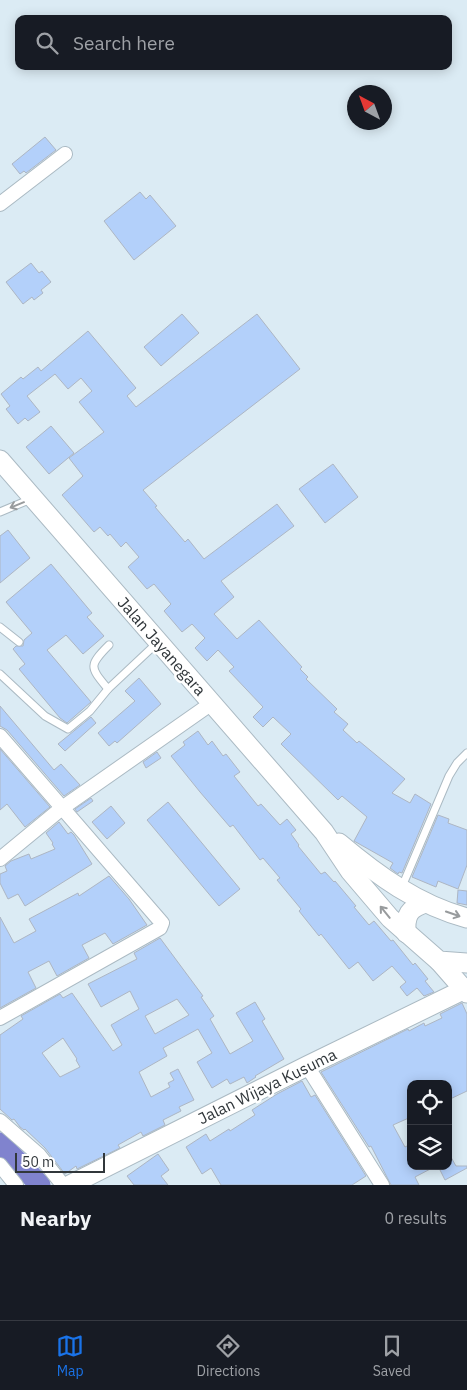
<!DOCTYPE html>
<style>
:root{--surface:#171b24;--page:#242831;--text:#f1f3f6;--muted:#9ea1a6;--line:#363941;--accent:#1a73e8}
body{margin:0;font-family:"IBM Plex Sans",sans-serif;background:var(--page);color:var(--text)}
.controls{position:absolute;right:15px;bottom:15px;display:grid;overflow:hidden;border-radius:10px;box-shadow:0 2px 12px #0003}
.controls button{width:45px;height:45px;display:grid;place-items:center;padding:0;border:0;border-bottom:1px solid var(--line);background:var(--surface);color:var(--text);font:25px sans-serif}
.compass{position:absolute;left:347px;top:85px;width:45px;height:45px;border-radius:50%;background:var(--surface);box-shadow:0 2px 12px #0003;rotate:319deg}
.scale{position:absolute;left:15px;bottom:12px;width:90px;box-sizing:border-box;padding-left:5px;border:2px solid #31373b;border-top:0;font-size:14px;line-height:18px;white-space:nowrap;color:#31373b;-webkit-text-stroke:4px #fff;paint-order:stroke}
.list{margin:0;padding:0;list-style:none}
h2{display:flex;justify-content:space-between;align-items:center;height:65px;margin:0;padding:0 20px;font-size:21px}
h2 small{font-size:16px;font-weight:400;color:var(--muted)}
.icon{flex:none;width:28px;height:28px;fill:none;stroke:currentColor;stroke-width:2;stroke-linecap:round;stroke-linejoin:round}
.map{position:relative;flex:none;width:467px;height:1185px;overflow:hidden}
.search{position:absolute;background:var(--surface);box-shadow:0 2px 12px #0003;left:15px;right:15px;top:15px;height:55px;display:flex;align-items:center;gap:12px;box-sizing:border-box;padding:0 18px;border-radius:10px;color:var(--muted);font-size:19px}
.sheet{height:135px;background:var(--surface)}
nav{display:flex;justify-content:space-around;align-items:center;box-sizing:border-box;height:70px;border-top:1px solid var(--line);background:var(--surface);font-size:14px;color:var(--muted)}
nav a{display:grid;justify-items:center;gap:2px}
nav .on{color:var(--accent)}
.map>svg:first-child{display:block}
</style>
<div class="map">
<svg width="467" height="1185" viewBox="0 0 467 1185">
<rect width="100%" height="100%" fill="#dbebf4"/>
<g fill="none" stroke-linecap="round" stroke-linejoin="round">
<polyline stroke="#8083ce" stroke-width="21" points="0,1143 40,1185"/>
</g>
<g fill="#b3d0fa" stroke="#adb6c3" fill-rule="evenodd">
<polygon points="45,137 56,150 26,173 24,171 20,174 12,164"/>
<polygon points="140,192 146,199 150,195 176,226 134,260 104,221"/>
<polygon points="31,263 39,273 42,271 51,282 41,290 43,293 34,300 32,297 23,304 6,282"/>
<polygon points="182,314 199,333 161,366 144,347"/>
<polygon points="257,314 300,369 143,490 157,506 155,507 185,542 188,539 204,559 277,504 294,526 221,581 234,597 214,614 237,639 259,620 302,667 300,669 308,677 306,679 337,709 334,712 348,724 343,730 357,743 359,741 405,779 392,793 410,803 415,794 431,804 402,873 399,872 398,874 390,868 393,863 354,841 367,817 342,796 338,800 281,744 291,734 273,717 263,727 253,717 263,707 229,671 234,667 218,650 207,661 195,648 205,638 192,624 182,632 164,611 171,604 154,584 147,589 128,567 139,557 126,542 121,547 110,534 108,536 100,527 94,532 62,495 83,476 69,458 104,432 79,402 92,391 81,378 68,389 55,374 27,396 40,412 28,421 25,418 18,424 6,409 10,406 1,394 21,377 23,379 38,367 41,371 88,331 136,388 127,396 136,407"/>
<polygon points="51,426 74,453 49,474 26,447"/>
<polygon points="333,464 358,497 325,523 299,489"/>
<polygon points="8,530 30,558 0,583 0,536"/>
<polygon points="51,564 92,613 87,617 104,636 83,654 66,635 47,650 91,702 67,723 60,718 19,669 25,664 13,649 16,646 23,646 24,640 32,633 6,602"/>
<polygon points="139,678 161,704 117,743 115,741 109,746 98,733 135,701 125,691"/>
<polygon points="0,706 54,770 61,764 80,785 64,796 7,730 0,726"/>
<polygon points="91,717 96,723 65,751 58,744"/>
<polygon points="198,731 208,745 212,741 223,756 226,754 240,772 234,776 258,806 261,804 280,825 287,819 296,830 291,834 299,845 298,846 321,874 325,872 334,882 335,881 356,906 354,907 369,925 374,921 391,941 393,940 413,965 415,963 428,979 425,981 434,992 424,996 417,988 407,996 400,987 406,982 392,966 373,981 358,962 349,969 321,934 319,936 299,911 301,909 277,880 280,878 263,858 260,860 233,825 230,827 200,792 171,756 185,745 183,742"/>
<polygon points="0,749 50,807 25,827 7,804 0,810"/>
<polygon points="157,752 161,758 146,768 143,762"/>
<polygon points="91,798 93,801 77,812 75,809"/>
<polygon points="168,802 240,889 219,906 147,820"/>
<polygon points="111,806 125,823 107,839 92,822"/>
<polygon points="438,815 449,819 448,823 467,830 467,865 458,889 438,881 436,887 412,877"/>
<polygon points="59,822 68,834 71,832 74,835 92,864 25,906 18,894 8,899 0,883 0,874 7,871 5,866 11,861 29,854 31,859 55,849 52,844 53,843 46,833"/>
<polygon points="109,876 129,899 147,925 113,944 105,933 82,945 89,958 57,976 49,961 28,972 36,988 0,1008 0,917 14,943 36,931 29,919 78,893 79,896"/>
<polygon points="458,890 467,891 467,905 457,903"/>
<path d="M 160,938 L 203,996 L 201,997 L 214,1016 L 210,1019 L 230,1054 L 253,1041 L 236,1013 L 255,1002 L 265,1019 L 262,1021 L 284,1059 L 255,1076 L 256,1077 L 247,1083 L 244,1077 L 230,1084 L 227,1079 L 212,1088 L 197,1062 L 212,1053 L 198,1029 L 163,1048 L 167,1056 L 139,1072 L 151,1097 L 170,1087 L 168,1083 L 174,1080 L 170,1073 L 178,1069 L 194,1100 L 179,1107 L 181,1111 L 163,1120 L 165,1125 L 143,1136 L 141,1132 L 118,1145 L 120,1148 L 77,1169 L 76,1166 L 65,1174 L 45,1148 L 25,1129 L 24,1130 L 20,1127 L 14,1119 L 12,1120 L 0,1109 L 0,1035 L 23,1019 L 21,1016 L 60,994 L 63,998 L 72,993 L 113,1051 L 122,1045 L 111,1025 L 139,1009 L 130,991 L 101,1007 L 88,984 L 137,959 L 134,953 ZM 177,999 L 189,1015 L 155,1034 L 145,1016 ZM 63,1038 L 77,1059 L 76,1060 L 80,1067 L 60,1077 L 42,1053 Z"/>
<polygon points="462,1003 467,1014 467,1091 448,1100 448,1084 411,1084 411,1117 393,1125 405,1147 411,1144 411,1166 436,1166 415,1177 419,1185 391,1185 371,1146 369,1147 321,1072 408,1029 409,1031 424,1023 425,1026 442,1018 440,1014"/>
<polygon points="302,1081 311,1097 315,1095 366,1176 352,1185 221,1185 211,1168 202,1174 186,1147 206,1134 210,1141 229,1129 230,1131 255,1115 252,1110 277,1094"/>
<polygon points="448,1152 456,1166 467,1166 467,1168 445,1180 438,1166 448,1166"/>
<polygon points="158,1154 169,1170 161,1176 168,1185 134,1185 127,1176"/>
</g>
<g fill="none" stroke-linecap="round" stroke-linejoin="round">
<defs>
<g id="lane">
<polyline points="0,512 31,499"/>
<polyline points="0,627 19,642"/>
<path d="M 109,645 C 88,666 90,667 108,689 L 157,643"/>
<polyline points="0,674 45,716 68,729 90,711 108,689"/>
<polyline points="401,889 449,776 457,763 467,753"/>
</g>
<g id="street">
<polyline points="0,204 65,154"/>
<polyline points="0,736 162,923 160,928 0,1018"/>
<polyline points="0,859 62,808 212,703"/>
<polyline points="307,1066 382,1185"/>
<polyline points="0,1121 39,1155 63,1185"/>
<polyline points="0,1165 16,1185"/>
</g>
<g id="secondary">
<polyline points="0,460 324,832 350,871 390,918 439,961 467,963"/>
<path d="M 339,843 C 377,875 418,905 467,918"/>
<path d="M 406,933 C 405,915 409,908 426,903"/>
<polyline points="439,961 467,993"/>
<polyline points="70,1185 307,1066 467,988"/>
</g>
</defs>
<use href="#lane" stroke="#abbac3" stroke-width="9"/>
<use href="#street" stroke="#abbac3" stroke-width="16"/>
<use href="#secondary" stroke="#abbac3" stroke-width="21"/>
<use href="#lane" stroke="#fff" stroke-width="7"/>
<use href="#street" stroke="#fff" stroke-width="14"/>
<use href="#secondary" stroke="#fff" stroke-width="19"/>
</g>
<defs><path id="oneway-shaft" d="M-6 0H5M1.5-3L5.5 0L1.5 3" fill="none" stroke-width="1.6" stroke-linecap="round" stroke-linejoin="round" transform="scale(1.25)"/></defs>
<g stroke="#989b9d">
<use href="#oneway-shaft" transform="translate(17 505) rotate(158)"/>
<use href="#oneway-shaft" transform="translate(385 912) rotate(-129)"/>
<use href="#oneway-shaft" transform="translate(453 914) rotate(19)"/>
</g>
<g text-anchor="middle" dominant-baseline="central" stroke-width="5" stroke-linejoin="round" paint-order="stroke">
<g font-size="16" fill="#31373b" stroke="#fff">
<text transform="translate(162 646) rotate(49)">Jalan Jayanegara</text>
<text transform="translate(267 1086) rotate(-26)">Jalan Wijaya Kusuma</text>
</g>
</g>
</svg>
<div class="controls">
<button><svg class="icon" aria-label="locate" viewBox="0 0 24 24"><circle cx="12" cy="12" r="6"/><path d="M12 2v4M12 18v4M2 12h4M18 12h4"/></svg></button>
<button><svg class="icon" aria-label="layers" viewBox="0 0 24 24"><path d="M12 4l9 5-9 5-9-5zM3 14l9 5 9-5"/></svg></button>
</div>
<svg class="compass" viewBox="-18 -18 36 36"><path d="M0-13l5 13h-10z" fill="#e53935"/><path d="M0 13l5-13h-10z" fill="#9ea1a6"/></svg>
<div class="scale">50 m</div>
<div class="search"><svg class="icon" aria-label="search" viewBox="0 0 24 24"><circle cx="10" cy="10" r="6"/><path d="M15 15l6 6"/></svg>Search here</div>
</div>
<section class="sheet">
<h2>Nearby<small>0 results</small></h2>
<ul class="list">
</ul>
</section>
<nav>
<a class="on"><svg class="icon" aria-label="map" viewBox="0 0 24 24"><path d="M3 6l6-2 6 2 6-2v14l-6 2-6-2-6 2zM9 4v14M15 6v14"/></svg>Map</a>
<a><svg class="icon" aria-label="directions" viewBox="0 0 24 24"><path d="M12 3l9 9-9 9-9-9zM9 14v-3h6M13 9l2 2-2 2"/></svg>Directions</a>
<a><svg class="icon" aria-label="saved" viewBox="0 0 24 24"><path d="M7 4h10v16l-5-4-5 4z"/></svg>Saved</a>
</nav>
